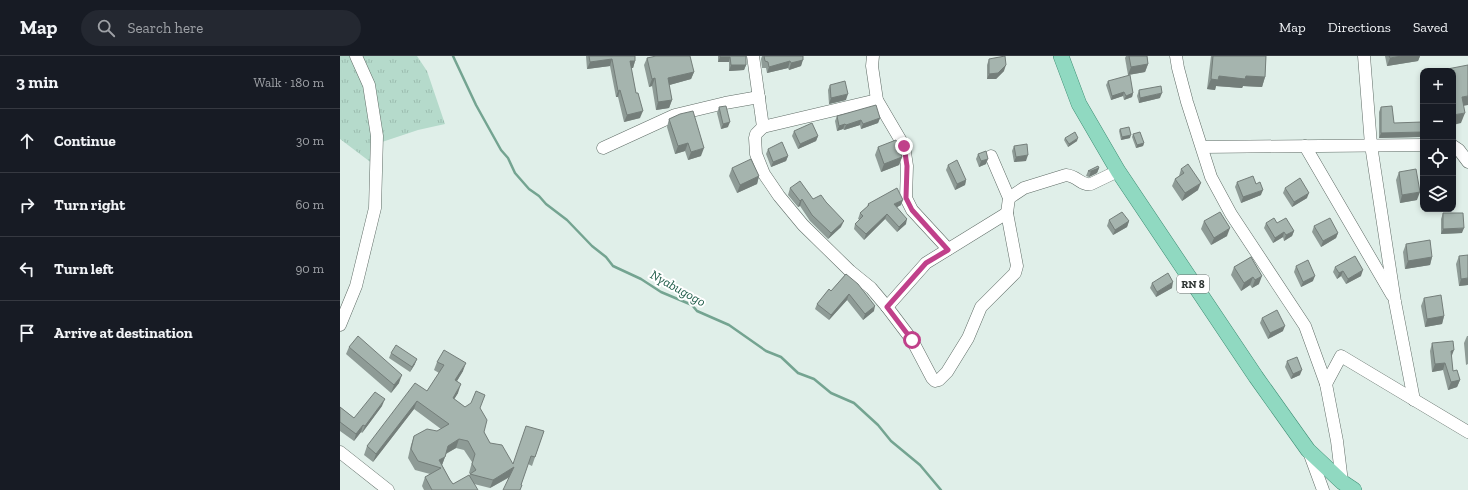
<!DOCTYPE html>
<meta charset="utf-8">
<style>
:root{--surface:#171b24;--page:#242831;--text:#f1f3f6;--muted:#9ea1a6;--line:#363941}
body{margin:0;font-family:"Zilla Slab",serif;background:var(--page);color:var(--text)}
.controls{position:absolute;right:12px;top:12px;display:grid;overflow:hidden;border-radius:8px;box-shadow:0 2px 6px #0003}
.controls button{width:36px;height:36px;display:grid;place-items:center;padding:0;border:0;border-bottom:1px solid var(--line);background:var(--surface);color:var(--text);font:20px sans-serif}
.stop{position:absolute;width:12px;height:12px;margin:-9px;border:3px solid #c0408a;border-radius:50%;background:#fff}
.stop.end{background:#c0408a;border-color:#fff;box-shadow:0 1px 4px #0008}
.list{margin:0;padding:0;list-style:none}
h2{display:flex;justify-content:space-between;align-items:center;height:52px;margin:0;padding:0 16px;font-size:17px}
h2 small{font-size:13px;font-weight:400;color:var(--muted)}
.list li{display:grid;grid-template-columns:26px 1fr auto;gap:12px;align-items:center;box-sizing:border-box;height:64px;padding:0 16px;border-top:1px solid var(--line)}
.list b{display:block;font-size:15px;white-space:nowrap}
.list em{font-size:13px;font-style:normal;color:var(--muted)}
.icon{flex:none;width:22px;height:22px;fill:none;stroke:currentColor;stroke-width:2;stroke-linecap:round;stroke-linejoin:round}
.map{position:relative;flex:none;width:1128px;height:434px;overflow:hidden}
header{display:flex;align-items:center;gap:24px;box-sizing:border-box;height:56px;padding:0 20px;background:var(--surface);border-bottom:1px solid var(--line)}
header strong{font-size:19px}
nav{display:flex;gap:22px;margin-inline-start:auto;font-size:14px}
.search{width:280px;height:36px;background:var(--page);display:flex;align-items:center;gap:10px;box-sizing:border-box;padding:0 14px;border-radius:22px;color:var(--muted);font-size:15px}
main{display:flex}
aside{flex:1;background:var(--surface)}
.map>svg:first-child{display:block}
</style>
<header>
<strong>Map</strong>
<div class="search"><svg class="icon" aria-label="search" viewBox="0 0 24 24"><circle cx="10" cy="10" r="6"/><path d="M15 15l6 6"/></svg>Search here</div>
<nav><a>Map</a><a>Directions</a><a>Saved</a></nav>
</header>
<main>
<aside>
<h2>3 min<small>Walk · 180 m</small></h2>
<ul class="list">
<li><svg class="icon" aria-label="ahead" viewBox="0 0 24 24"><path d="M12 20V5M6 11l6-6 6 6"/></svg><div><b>Continue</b></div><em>30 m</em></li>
<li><svg class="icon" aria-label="right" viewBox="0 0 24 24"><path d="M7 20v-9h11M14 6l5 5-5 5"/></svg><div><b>Turn right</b></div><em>60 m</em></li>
<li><svg class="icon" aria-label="left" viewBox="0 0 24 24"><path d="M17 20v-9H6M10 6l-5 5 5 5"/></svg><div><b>Turn left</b></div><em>90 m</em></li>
<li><svg class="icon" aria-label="arrive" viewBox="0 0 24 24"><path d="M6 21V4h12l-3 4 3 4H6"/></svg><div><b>Arrive at destination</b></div></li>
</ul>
</aside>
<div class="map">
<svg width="1128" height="434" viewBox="0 0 1128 434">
<defs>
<pattern id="grass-tufts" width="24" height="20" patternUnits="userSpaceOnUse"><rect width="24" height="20" fill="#b5dacb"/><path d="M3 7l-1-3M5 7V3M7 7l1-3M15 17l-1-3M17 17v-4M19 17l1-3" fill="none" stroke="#9cbcaf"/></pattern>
</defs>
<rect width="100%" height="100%" fill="#e0efe9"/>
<polygon fill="url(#grass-tufts)" points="0,0 77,0 87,15 105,68 78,74 42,86 33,108 0,83"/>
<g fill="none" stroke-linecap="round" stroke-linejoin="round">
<polyline stroke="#74a491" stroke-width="2.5" points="113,0 136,49 161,94 168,102 175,117 189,133 199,140 206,148 227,164 252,190 266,201 273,210 301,223 321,236 352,249 357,255 389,269 426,295 441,301 458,317 474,323 491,337 514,347 538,369 551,385 580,409 601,434"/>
<defs>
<g id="minor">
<polyline points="413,0 423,71 537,44"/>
<polyline points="533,0 532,10 537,44 564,90 567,110 566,142 572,154 608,193"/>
<polyline points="836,0 838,12 847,46 871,121 891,158 965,270 986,328 997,385 1002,426"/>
<polyline points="1024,0 1031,89 1055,246 1074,344"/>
<polyline points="423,71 416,78 415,82 416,98 424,118 439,140 463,169 510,215 531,232 547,251 586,207 667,157"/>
<polyline points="965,90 1052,239"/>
<polyline points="1113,90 1119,94 1128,106"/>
<polyline points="862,91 1083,89"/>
<polyline points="263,92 335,59 385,47 419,41"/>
<path d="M 669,142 L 684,132 L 726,119 C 738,120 741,130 751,128 L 778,115"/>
<polyline points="547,251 572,284 592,322 595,325 599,324 607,316 628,282 641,251 675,217 677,210 667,157 669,142 651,100"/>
<polyline points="0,269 16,230 35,152 37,80 29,29 16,0"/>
<polyline points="986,328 1001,300 1128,376"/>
<polyline points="0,396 48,434"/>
<polyline points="969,396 983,434"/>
</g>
<polyline id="major" points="721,0 739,48 778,115 916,321 968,394 1002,426 1014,434"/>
</defs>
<use href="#minor" stroke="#5f6c66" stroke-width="13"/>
<use href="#major" stroke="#3e8e74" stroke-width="16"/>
<use href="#minor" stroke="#fff" stroke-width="12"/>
<use href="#major" stroke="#90d9c1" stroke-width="15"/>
</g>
<g fill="#8e9b96" fill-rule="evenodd">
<polygon points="246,0 295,0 295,5 293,12 291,12 300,62 284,66 278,41 276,41 270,10 247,13"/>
<polygon points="378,0 406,0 406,9 404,14 389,15 389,6 378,6"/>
<polygon points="422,0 463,0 461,10 449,14 448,12 427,17 426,12 422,12 421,3"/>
<polygon points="786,0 807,0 808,8 805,16 788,19 785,2"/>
<polygon points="868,0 926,0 925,21 922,31 903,30 902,32 876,30 875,34 867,33 871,0"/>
<polygon points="1045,0 1080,0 1078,5 1047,10"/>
<polygon points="307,2 354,16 351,23 329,29 332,44 329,52 316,54 312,30 309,31 304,9"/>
<polygon points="649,3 664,15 656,23 647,23 647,9"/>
<polygon points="768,25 793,37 792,41 784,44 783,40 771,44 766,29"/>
<polygon points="490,29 506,44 489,48 488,34"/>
<polygon points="799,34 820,42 799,47 797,40"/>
<polygon points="379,51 388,71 381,73 377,57"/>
<polygon points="1041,51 1054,67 1082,76 1080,81 1039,82 1039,56"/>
<polygon points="497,60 540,62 538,67 521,73 520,69 504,74 503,73 497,75 495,65"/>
<polygon points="329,63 361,100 348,104 345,95 335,98 327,71"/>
<polygon points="780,73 790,82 781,84 779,75"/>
<polygon points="454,75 478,80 476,85 458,93 452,80"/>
<polygon points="793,78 804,87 803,90 796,92 792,81"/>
<polygon points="725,82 737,85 728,91 724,84"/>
<polygon points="674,90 686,105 674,106 672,95"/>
<polygon points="538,91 562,101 559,109 541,116 535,99"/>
<polygon points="428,93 448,100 446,105 431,111 426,98"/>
<polygon points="638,98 646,108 639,111 636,103"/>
<polygon points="608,109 626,124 625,129 615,134 606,114"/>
<polygon points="392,112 419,120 417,128 397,137 389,120"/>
<polygon points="759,112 757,117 749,121 746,120 748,115"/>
<polygon points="841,113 858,134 842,145 832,130 835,123 839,120"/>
<polygon points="1059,116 1077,144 1060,147 1056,124"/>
<polygon points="897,126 921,139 901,147 895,131"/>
<polygon points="450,132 473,143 501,171 488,183 470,165 460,150 458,151 448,139"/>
<polygon points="945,132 967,142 952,151 943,137"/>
<polygon points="528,148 561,149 557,151 566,168 557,176 545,163 524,184 514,173 515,168 520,164 518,163 520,157 527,151"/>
<polygon points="1103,157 1122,177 1101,178 1101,163"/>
<polygon points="769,164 789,165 787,171 773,179 767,170"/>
<polygon points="864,165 887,180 871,189 861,173"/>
<polygon points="926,167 937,167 954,175 952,180 944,185 943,181 933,187 924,172"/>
<polygon points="974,170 998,177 996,182 981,191 972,176"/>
<polygon points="1066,188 1092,201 1090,209 1065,213 1063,196"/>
<polygon points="1119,200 1128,229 1119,230 1116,208"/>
<polygon points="911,201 919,228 912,232 910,229 901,235 891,219 894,211"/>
<polygon points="956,210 973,225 961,231 954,216"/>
<polygon points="995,211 1021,220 1006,228 1001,220 997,223 993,216"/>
<polygon points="506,218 534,255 523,264 507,244 489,264 475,253 477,248 491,235"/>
<polygon points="812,227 832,232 816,241 810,232"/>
<polygon points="1084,242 1104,260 1102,268 1085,271 1081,250"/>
<polygon points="922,262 943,275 928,283 920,267"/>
<polygon points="1127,280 1128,280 1128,308 1126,309 1124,287"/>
<polygon points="1092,287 1111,301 1113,315 1120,324 1117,331 1108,334 1103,314 1092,316 1090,295"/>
<polygon points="9,291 59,327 51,337 6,298"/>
<polygon points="51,297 75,308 70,316 49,302"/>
<polygon points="947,305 960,319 951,323 945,311"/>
<path d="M 97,306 L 123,315 L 117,325 L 118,337 L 114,343 L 125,351 L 140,352 L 144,376 L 150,387 L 173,408 L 204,375 L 192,410 L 188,408 L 170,421 L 150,432 L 134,428 L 137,434 L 84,434 L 82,430 L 85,421 L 90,418 L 75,414 L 68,402 L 71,389 L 74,380 L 97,375 L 101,373 L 74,353 L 33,406 L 24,399 L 27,390 L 87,335 L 99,317 L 94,314 ZM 116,392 L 124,394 L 132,406 L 129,417 L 130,418 L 129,420 L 113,428 L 110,424 L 102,409 L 106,398 Z"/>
<polygon points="42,350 22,377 21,376 14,385 0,375 0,351 14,362"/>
</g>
<g fill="#747e7a">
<polygon points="1062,0 1080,0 1078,5 1047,10 1050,2"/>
<polygon points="380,1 390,1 389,6 378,6"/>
<polygon points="272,3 270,10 247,13 250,6"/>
<polygon points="463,4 461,10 449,14 451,7"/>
<polygon points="290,5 295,5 293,12 288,12"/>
<polygon points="450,5 448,12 427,17 429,11"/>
<polygon points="808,8 805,16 788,19 791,11"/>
<polygon points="391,9 406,9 404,14 389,15"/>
<polygon points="666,9 664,15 656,23 647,23 649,18"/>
<polygon points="354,16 351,23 326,30 328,22"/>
<polygon points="879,20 906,20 925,21 922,31 903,30 902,32 876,30 875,34 867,33 871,23"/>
<polygon points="315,22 312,30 309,31 312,23"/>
<polygon points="280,34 278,41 276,41 278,35"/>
<polygon points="784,36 783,40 771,44 772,40"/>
<polygon points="793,37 792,41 784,44 786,40"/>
<polygon points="822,37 820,42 799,47 800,42"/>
<polygon points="508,38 506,44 489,48 491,42"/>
<polygon points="1128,40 1128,49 1118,51 1122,41"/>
<polygon points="332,44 329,52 316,54 318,46"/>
<polygon points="303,55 300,62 284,66 287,59"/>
<polygon points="1125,57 1121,67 1113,69 1113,59"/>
<polygon points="540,62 538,67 521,73 523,68"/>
<polygon points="521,64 520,69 504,74 506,69"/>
<polygon points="390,66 388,71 381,73 383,68"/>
<polygon points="505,68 503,73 497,75 499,70"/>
<polygon points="1082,76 1080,81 1039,82 1041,77"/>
<polygon points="791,79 790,82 781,84 782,81"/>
<polygon points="478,80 476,85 458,93 460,88"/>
<polygon points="738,82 737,85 728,91 729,88"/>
<polygon points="348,87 345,95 335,98 338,90"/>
<polygon points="804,87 803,90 796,92 797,89"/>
<polygon points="364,92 361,100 348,104 351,96"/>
<polygon points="688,99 686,105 674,106 676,101"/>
<polygon points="448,100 446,105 431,111 433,106"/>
<polygon points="562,101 559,109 541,116 544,108"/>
<polygon points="648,103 646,108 639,111 641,105"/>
<polygon points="759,112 757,117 749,121 751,115"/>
<polygon points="419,120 417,128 397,137 400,129"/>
<polygon points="626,124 625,129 615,134 617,128"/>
<polygon points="861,127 858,134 842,145 845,137"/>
<polygon points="923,134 921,139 901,147 903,141"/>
<polygon points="1080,136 1077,144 1060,147 1062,139"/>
<polygon points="969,137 967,142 952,151 954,146"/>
<polygon points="462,143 460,150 458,151 460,145"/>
<polygon points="563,144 561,149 552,154 554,148"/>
<polygon points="547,158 545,163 524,184 526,178"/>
<polygon points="567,163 566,168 557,176 559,171"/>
<polygon points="504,165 501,171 488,183 491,177"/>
<polygon points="789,165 787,171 773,179 775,174"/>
<polygon points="890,172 887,180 871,189 874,182"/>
<polygon points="1124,172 1122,177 1101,178 1103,173"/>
<polygon points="954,175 952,180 944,185 946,179"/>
<polygon points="944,176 943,181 933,187 935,182"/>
<polygon points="998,177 996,182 981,191 983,185"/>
<polygon points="1092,201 1090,209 1065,213 1068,205"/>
<polygon points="1023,214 1021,220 1006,228 1008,223"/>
<polygon points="1003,215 1001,220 997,223 999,217"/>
<polygon points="922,220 919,228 912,232 915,224"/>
<polygon points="975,220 973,225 961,231 963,226"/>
<polygon points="913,221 910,229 901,235 904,227"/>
<polygon points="1128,222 1128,229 1119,230 1121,223"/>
<polygon points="833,226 832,232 816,241 817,236"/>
<polygon points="509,238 507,244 489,264 491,259"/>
<polygon points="535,250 534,255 523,264 525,258"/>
<polygon points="1104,260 1102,268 1085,271 1087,263"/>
<polygon points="945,270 943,275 928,283 930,277"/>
<polygon points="1114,294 1111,302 1111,295"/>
<polygon points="77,303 75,308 70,316 72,311"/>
<polygon points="126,307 123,315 112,333 115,324"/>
<polygon points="1105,307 1103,314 1092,316 1095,308"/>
<polygon points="962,314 960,319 951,323 953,318"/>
<polygon points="62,319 59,327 51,337 54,329"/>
<polygon points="1120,324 1117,331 1108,334 1111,326"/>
<polygon points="121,328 118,337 110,350 113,342"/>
<polygon points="45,343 42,350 22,377 25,370"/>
<polygon points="77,345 74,353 33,406 36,398"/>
<polygon points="23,369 21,376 14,385 16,378"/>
<polygon points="119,383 116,392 105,398 108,390"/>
<polygon points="105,401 102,409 99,404"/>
<polygon points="174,411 171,420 150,432 153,424"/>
</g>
<g fill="#a5b4ae" stroke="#747e7a">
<polygon points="249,0 295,0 295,5 290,5 296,37 298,37 303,55 287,59 280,34 278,35 272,3 250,6"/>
<polygon points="316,0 350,0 354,16 328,22 332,44 318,46 315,22 312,23 307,2"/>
<polygon points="380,0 406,0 406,9 391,9 390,1 380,1"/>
<polygon points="424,0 463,0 463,4 451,7 450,5 429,11 428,6 425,5"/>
<polygon points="665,0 666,9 658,17 649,18 649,3"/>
<polygon points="789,0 807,0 808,8 791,11"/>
<polygon points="873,0 926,0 925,21 906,20 905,23 879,20 878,24 871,23"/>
<polygon points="1049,0 1062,0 1050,2"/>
<polygon points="1128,9 1128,40 1122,41 1125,57 1113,59 1113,15 1097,15"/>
<polygon points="790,19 793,37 786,40 784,36 772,40 768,25"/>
<polygon points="505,25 508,38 491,42 490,29"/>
<polygon points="821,30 822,37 800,42 799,34"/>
<polygon points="536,49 540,62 523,68 521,64 506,69 505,68 499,70 497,60"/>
<polygon points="386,50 390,66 383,68 379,51"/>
<polygon points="1052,50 1054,67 1082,66 1082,76 1041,77 1041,51"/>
<polygon points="353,55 364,92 351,96 348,87 338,90 329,63 340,58"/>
<polygon points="472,67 478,80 460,88 454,75"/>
<polygon points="789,71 791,79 782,81 780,73"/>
<polygon points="735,76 738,82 729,88 725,82"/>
<polygon points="800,76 804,87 797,89 793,78"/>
<polygon points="556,84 562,101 544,108 538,91"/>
<polygon points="442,86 448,100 433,106 428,93"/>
<polygon points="687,88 688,99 676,101 674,90"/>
<polygon points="646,95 648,103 641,105 638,98"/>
<polygon points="411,103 419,120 400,129 392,112"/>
<polygon points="617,104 626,124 617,128 608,109"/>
<polygon points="848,108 861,127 845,137 835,123 844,117 841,113"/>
<polygon points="758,110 759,112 751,115 748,115"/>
<polygon points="1076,113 1080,136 1062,139 1059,116"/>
<polygon points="913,120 916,128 920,126 923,134 903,141 897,126"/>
<polygon points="960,122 969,137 954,146 945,132"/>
<polygon points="460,125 473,143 481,139 486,146 504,165 491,177 472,159 462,143 460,145 450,132"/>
<polygon points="557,132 563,144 554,148 567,163 559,171 547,158 526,178 515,168 523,160 520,157 529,149 528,148"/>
<polygon points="782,156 789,165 775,174 769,164"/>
<polygon points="880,156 890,172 874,182 864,165"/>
<polygon points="1103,157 1123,157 1124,172 1103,173"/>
<polygon points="934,162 937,167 946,162 954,175 946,179 944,176 935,182 926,167"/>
<polygon points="990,162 998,177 983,185 974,170"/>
<polygon points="1090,184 1092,201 1068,205 1066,188"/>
<polygon points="1128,199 1128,222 1121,223 1119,200"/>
<polygon points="1015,200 1023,214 1008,223 1003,215 999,217 995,211"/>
<polygon points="911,201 922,220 915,224 913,221 904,227 894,211"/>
<polygon points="968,204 975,220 963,226 956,210"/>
<polygon points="828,217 833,226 817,236 812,227"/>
<polygon points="506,218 518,228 535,250 525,258 509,238 491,259 477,248 489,233 491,235"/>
<polygon points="1101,239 1104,260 1087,263 1084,242"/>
<polygon points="937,254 945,270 930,277 922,262"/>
<polygon points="18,280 62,319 54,329 9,291"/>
<polygon points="1113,285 1114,294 1111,295 1113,315 1117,314 1120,324 1111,326 1105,307 1095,308 1092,287"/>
<polygon points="56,289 77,303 72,311 51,297"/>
<polygon points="104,294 126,307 115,324 121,328 113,342 125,351 131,347 136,335 145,339 140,352 147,364 144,376 150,387 162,389 173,408 186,370 204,375 195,401 191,400 181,429 182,429 180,434 163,434 174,411 153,424 130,418 136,414 132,408 135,398 128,385 119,383 108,390 105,401 99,404 110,424 113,428 129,419 138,434 92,434 85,421 101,412 78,405 71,393 74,380 87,373 97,375 109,368 77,345 36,398 27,390 75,327 87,335 104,309 97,306"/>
<polygon points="957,301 962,314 953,318 947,305"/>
<polygon points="35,336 45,343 25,370 23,369 16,378 0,366 0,351 14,362"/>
</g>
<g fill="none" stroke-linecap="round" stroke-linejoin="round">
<polyline stroke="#c0408a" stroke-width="5" points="564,90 567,110 566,142 572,154 608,194 586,207 547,251 572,284"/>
</g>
<g text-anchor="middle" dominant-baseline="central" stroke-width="4" stroke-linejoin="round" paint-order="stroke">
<rect fill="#fff" stroke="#6d7170" stroke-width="1" x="837" y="219" width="32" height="18" rx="3"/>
<g font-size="11" font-weight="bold" fill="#2e3432">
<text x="853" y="228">RN 8</text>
</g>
<g font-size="13" font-style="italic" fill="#1d5b47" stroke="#fff">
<text transform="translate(338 232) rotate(29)">Nyabugogo</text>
</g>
</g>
</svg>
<div class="controls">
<button>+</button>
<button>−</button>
<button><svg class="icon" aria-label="locate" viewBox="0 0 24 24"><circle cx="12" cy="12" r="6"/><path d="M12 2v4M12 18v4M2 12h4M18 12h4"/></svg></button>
<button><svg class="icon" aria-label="layers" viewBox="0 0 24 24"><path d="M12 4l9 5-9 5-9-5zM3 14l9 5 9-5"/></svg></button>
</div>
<div class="stop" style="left:572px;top:284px"></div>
<div class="stop end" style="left:564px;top:90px"></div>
</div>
</main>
